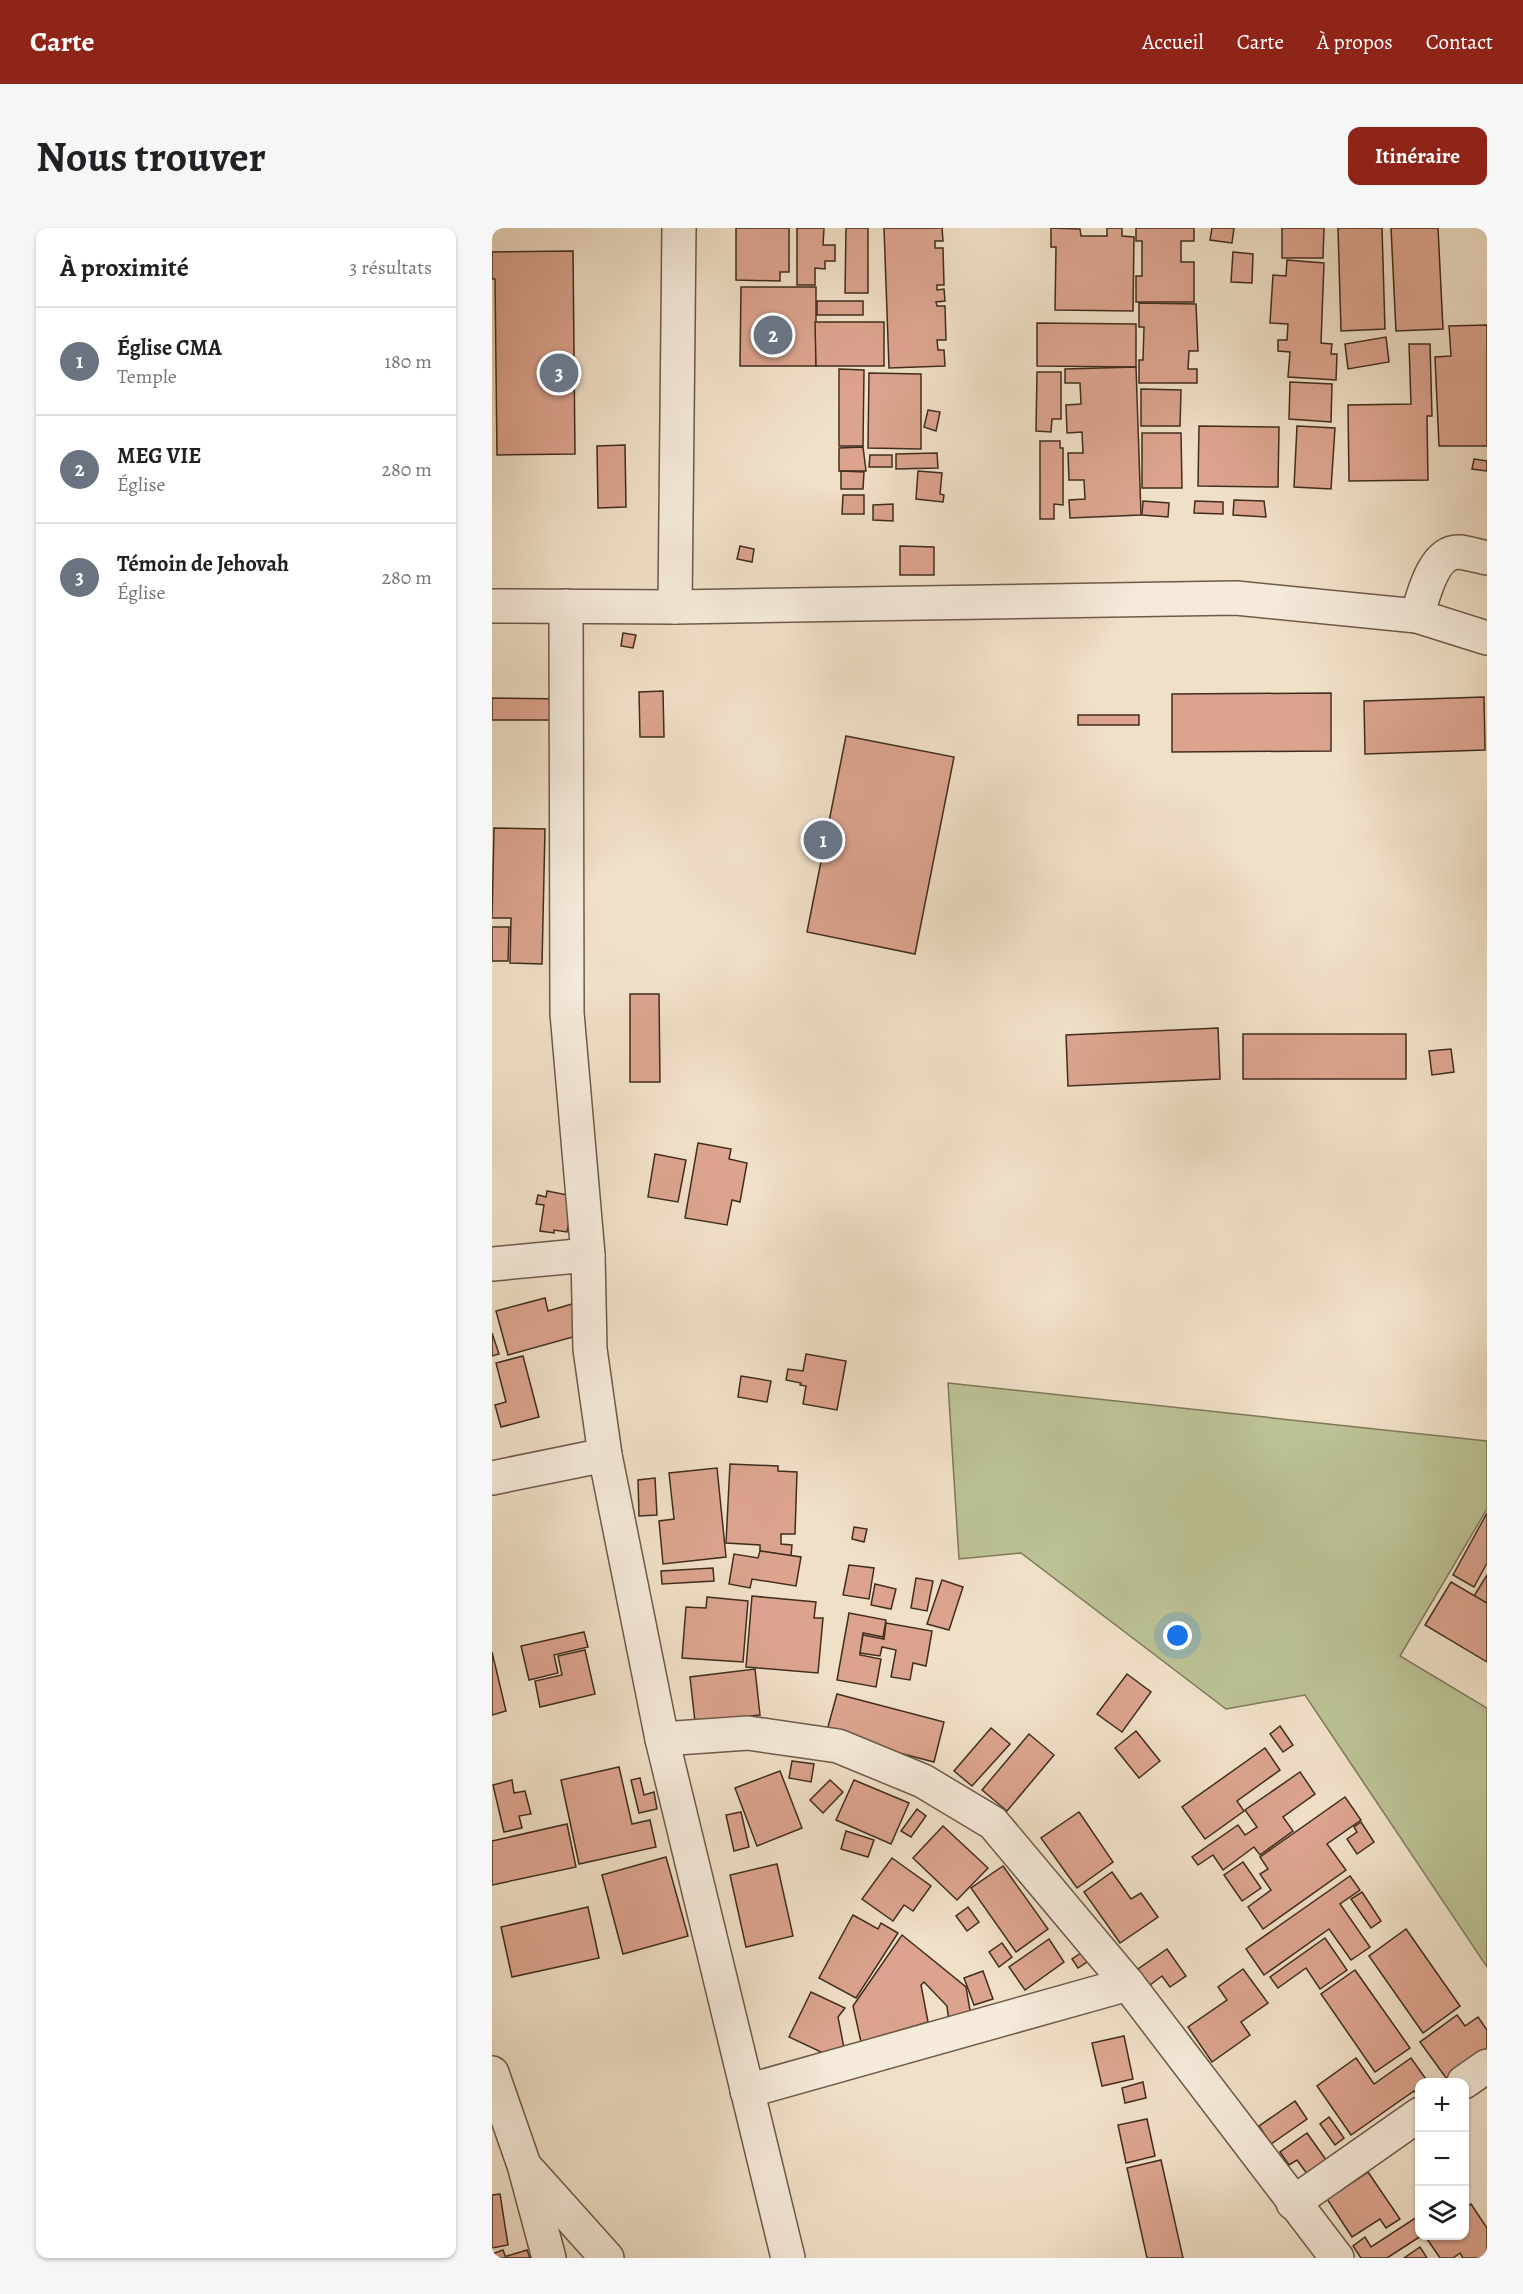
<!DOCTYPE html>
<html lang="fr">
<meta charset="utf-8">
<style>
:root{--surface:#fff;--page:#f6f6f6;--text:#202124;--muted:#757577;--line:#e0e0e0;--accent:#8f2418}
body{margin:0;font-family:Alegreya,serif;background:var(--page);color:var(--text)}
.controls{position:absolute;right:18px;bottom:18px;display:grid;overflow:hidden;border-radius:12px;box-shadow:0 2px 4px #0004}
.controls button{width:54px;height:54px;display:grid;place-items:center;padding:0;border:0;border-bottom:2px solid var(--line);background:var(--surface);color:var(--text);font:30px sans-serif}
.you{position:absolute;left:686px;top:1408px;width:21px;height:21px;margin:-15px;border:4px solid #fff;border-radius:50%;background:#1a73e8;box-shadow:0 0 0 9px #1a73e833}
.badge{display:grid;place-items:center;width:39px;height:39px;border-radius:50%;background:var(--accent);color:#fff;font-size:20px;font-weight:700}
.pin{position:absolute;translate:-50% -50%;border:3px solid #fff;box-shadow:0 2px 6px #0006}
.list{margin:0;padding:0;list-style:none}
h2{display:flex;justify-content:space-between;align-items:center;height:78px;margin:0;padding:0 24px;font-size:26px}
h2 small{font-size:20px;font-weight:400;color:var(--muted)}
.list li{display:grid;grid-template-columns:39px 1fr auto;gap:18px;align-items:center;box-sizing:border-box;height:108px;padding:0 24px;border-top:2px solid var(--line)}
.list b{display:block;font-size:22px;white-space:nowrap}
.list p{margin:0;font-size:20px;white-space:nowrap;color:var(--muted)}
.list em{font-size:20px;font-style:normal;color:var(--muted)}
.icon{flex:none;width:33px;height:33px;fill:none;stroke:currentColor;stroke-width:2;stroke-linecap:round;stroke-linejoin:round}
.map{position:relative;flex:none;width:995px;height:2030px;overflow:hidden;border-radius:12px}
header{display:flex;align-items:center;gap:36px;box-sizing:border-box;height:84px;padding:0 30px;background:var(--accent);color:#fff}
header strong{font-size:28px}
nav{display:flex;gap:33px;margin-inline-start:auto;font-size:21px}
.intro{display:flex;align-items:center;justify-content:space-between;box-sizing:border-box;height:144px;padding:0 36px}
h1{margin:0;font-size:42px}
.button{padding:15px 27px;border-radius:12px;background:var(--accent);color:#fff;font-size:21px;font-weight:700}
main{display:flex;gap:36px;padding:0 36px}
aside{flex:1;background:var(--surface);border-radius:12px;box-shadow:0 2px 4px #0004}
.map>svg:first-child{display:block}
</style>
<header>
<strong>Carte</strong>
<nav><a>Accueil</a><a>Carte</a><a>À propos</a><a>Contact</a></nav>
</header>
<div class="intro"><h1>Nous trouver</h1><a class="button">Itinéraire</a></div>
<main>
<aside>
<h2>À proximité<small>3 résultats</small></h2>
<ul class="list">
<li><span class="badge" style="background:#6b7280">1</span><div><b>Église CMA</b><p>Temple</p></div><em>180 m</em></li>
<li><span class="badge" style="background:#6b7280">2</span><div><b>MEG VIE</b><p>Église</p></div><em>280 m</em></li>
<li><span class="badge" style="background:#6b7280">3</span><div><b>Témoin de Jehovah</b><p>Église</p></div><em>280 m</em></li>
</ul>
</aside>
<div class="map">
<svg width="995" height="2030" viewBox="0 0 995 2030">
<rect width="100%" height="100%" fill="#f0e0c8"/>
<filter id="stains"><feTurbulence type="fractalNoise" baseFrequency=".00333" numOctaves="4"/><feColorMatrix values="0 0 0 0 .2 0 0 0 0 .09 0 0 0 0 .02 0 0 0 .5 -.17"/></filter>
<radialGradient id="worn" r=".72"><stop offset=".6" stop-color="#630" stop-opacity="0"/><stop offset="1" stop-color="#630" stop-opacity=".3"/></radialGradient>
<polygon fill="#bbc295" stroke="#7e785a" stroke-width="1.5" points="456,1155 995,1213 995,1281 908,1428 995,1480 995,1739 813,1467 734,1481 529,1325 467,1331"/>
<g fill="#dca48f" stroke="#412d1e" stroke-width="1.5">
<polygon points="244,0 297,0 297,44 288,44 288,53 244,52"/>
<polygon points="305,0 332,0 331,17 343,17 343,33 333,33 333,41 323,40 323,57 305,57"/>
<polygon points="354,0 376,0 376,65 353,65"/>
<polygon points="392,0 450,0 451,13 443,13 443,20 451,20 452,57 445,57 445,62 452,61 453,73 444,74 445,78 453,78 454,112 445,112 446,122 452,122 453,138 397,140"/>
<polygon points="559,0 588,1 589,8 615,8 615,0 630,0 630,8 642,9 641,83 563,82 564,19 559,19"/>
<polygon points="644,0 702,0 702,13 689,13 689,34 702,34 702,74 644,74 644,48 650,48 650,13 644,13"/>
<polygon points="720,0 742,0 740,15 718,12"/>
<polygon points="790,0 832,0 831,30 790,30"/>
<polygon points="846,0 890,0 893,101 849,103"/>
<polygon points="899,0 946,0 951,101 904,103"/>
<polygon points="81,23 83,226 5,227 3,51 0,51 0,24"/>
<polygon points="741,24 761,26 760,55 739,54"/>
<polygon points="795,32 832,35 829,115 840,116 839,126 845,126 844,152 796,149 798,124 786,123 786,112 795,112 796,96 778,95 781,47 794,48"/>
<polygon points="249,59 324,59 324,138 248,138"/>
<rect x="325" y="73" width="46" height="14"/>
<polygon points="647,75 704,76 706,123 697,123 696,141 705,141 705,155 647,155 647,132 651,132 652,99 647,99"/>
<polygon points="323,94 392,94 392,138 324,138"/>
<polygon points="545,95 644,96 644,139 545,138"/>
<polygon points="995,97 995,218 947,218 943,129 959,128 957,98"/>
<polygon points="894,109 897,134 856,141 853,116"/>
<polygon points="917,116 938,116 940,188 935,188 936,252 857,253 856,177 919,176"/>
<polygon points="644,139 649,287 578,290 577,272 593,271 592,252 577,252 576,225 591,225 590,204 575,205 574,177 589,176 588,155 573,155 573,141"/>
<polygon points="347,141 372,142 371,218 347,218"/>
<polygon points="545,144 569,144 569,191 560,191 559,204 544,203"/>
<polygon points="377,145 429,146 429,221 376,220"/>
<polygon points="798,154 840,156 839,194 797,191"/>
<polygon points="649,161 689,162 688,198 649,198"/>
<polygon points="436,182 448,184 444,203 432,199"/>
<polygon points="707,198 787,199 786,259 706,258"/>
<polygon points="805,198 843,200 839,261 802,259"/>
<polygon points="650,205 689,205 690,260 650,260"/>
<polygon points="548,213 568,213 568,220 571,220 571,277 562,276 562,291 548,291"/>
<polygon points="133,217 134,279 106,280 105,218"/>
<polygon points="371,219 374,243 347,243 347,220"/>
<polygon points="445,225 446,240 404,241 404,226"/>
<polygon points="378,227 400,227 400,239 377,239"/>
<polygon points="982,231 995,233 995,243 980,241"/>
<polygon points="349,243 372,244 371,261 349,261"/>
<polygon points="426,243 450,245 448,266 452,267 451,274 424,271"/>
<polygon points="351,267 372,267 372,286 350,286"/>
<polygon points="742,272 772,273 774,289 741,287"/>
<polygon points="651,273 677,275 676,289 650,287"/>
<polygon points="703,273 731,274 731,286 702,285"/>
<polygon points="401,276 401,293 381,292 381,277"/>
<polygon points="248,318 262,321 260,334 245,331"/>
<polygon points="408,318 442,319 442,347 408,347"/>
<polygon points="131,405 144,407 141,420 129,418"/>
<polygon points="171,463 172,509 148,509 147,464"/>
<polygon points="839,465 839,523 680,524 680,466"/>
<polygon points="992,469 993,522 873,526 872,473"/>
<polygon points="0,470 73,471 73,492 0,492"/>
<rect x="586" y="487" width="61" height="10"/>
<polygon points="354,508 462,529 423,726 315,704"/>
<polygon points="2,600 53,601 50,736 18,735 19,690 0,690"/>
<polygon points="0,699 17,699 16,733 0,733"/>
<polygon points="138,766 167,766 168,854 138,854"/>
<polygon points="726,800 728,851 576,858 574,807"/>
<rect x="751" y="806" width="163" height="45"/>
<polygon points="959,821 962,844 940,847 937,823"/>
<polygon points="206,915 239,921 237,931 255,935 248,974 240,972 235,997 193,990"/>
<polygon points="163,926 194,932 186,974 156,969"/>
<polygon points="55,963 81,968 75,1004 62,1002 62,1005 48,1003 52,977 44,976 46,967 54,969"/>
<polygon points="53,1070 56,1083 80,1076 88,1107 16,1127 4,1083"/>
<polygon points="0,1105 7,1126 0,1128"/>
<polygon points="314,1126 354,1133 345,1182 311,1176 314,1158 308,1157 309,1155 294,1152 296,1141 311,1143"/>
<polygon points="31,1128 47,1189 9,1199 3,1177 14,1174 4,1135"/>
<polygon points="249,1148 279,1153 275,1174 246,1169"/>
<polygon points="238,1236 286,1238 286,1243 305,1244 303,1306 289,1306 289,1316 300,1317 299,1328 268,1323 268,1317 234,1315"/>
<polygon points="225,1240 234,1329 171,1336 167,1293 182,1291 177,1245"/>
<polygon points="163,1250 165,1287 147,1288 146,1252"/>
<polygon points="995,1285 995,1335 982,1359 961,1347"/>
<polygon points="362,1299 375,1301 372,1314 360,1311"/>
<polygon points="268,1323 309,1329 304,1358 260,1351 258,1360 237,1356 242,1326 266,1330"/>
<polygon points="357,1337 382,1340 377,1371 351,1367"/>
<polygon points="221,1340 222,1353 170,1356 169,1343"/>
<polygon points="995,1347 995,1375 982,1368"/>
<polygon points="424,1350 441,1353 435,1383 419,1380"/>
<polygon points="450,1352 471,1359 457,1402 435,1396"/>
<polygon points="959,1354 995,1375 995,1434 933,1397"/>
<polygon points="383,1356 404,1361 399,1381 379,1377"/>
<polygon points="260,1368 324,1374 322,1390 331,1390 326,1445 254,1439"/>
<polygon points="215,1369 256,1373 251,1434 190,1430 194,1379 214,1380"/>
<polygon points="357,1385 394,1392 391,1409 371,1405 368,1427 389,1431 384,1459 345,1452"/>
<polygon points="394,1395 440,1403 434,1438 421,1435 418,1452 399,1449 404,1422 390,1419 388,1428 368,1425 371,1407 392,1411"/>
<polygon points="92,1404 96,1419 62,1427 66,1445 37,1452 29,1418"/>
<polygon points="93,1422 103,1466 48,1479 43,1453 70,1447 66,1428"/>
<polygon points="0,1424 14,1483 0,1487"/>
<polygon points="263,1441 268,1487 203,1494 198,1449"/>
<polygon points="635,1446 659,1464 630,1504 605,1486"/>
<polygon points="345,1466 452,1494 442,1534 334,1506"/>
<polygon points="788,1498 801,1517 791,1524 778,1506"/>
<polygon points="499,1500 518,1516 480,1558 462,1543"/>
<polygon points="644,1503 668,1533 647,1550 623,1520"/>
<polygon points="537,1506 562,1527 515,1583 490,1562"/>
<polygon points="773,1520 788,1542 745,1573 752,1583 713,1611 690,1579"/>
<polygon points="300,1533 322,1536 319,1554 297,1550"/>
<polygon points="127,1539 140,1596 158,1592 164,1619 87,1636 69,1552"/>
<polygon points="288,1543 310,1600 265,1618 243,1560"/>
<polygon points="808,1544 823,1566 791,1589 801,1603 768,1627 762,1619 731,1642 721,1627 706,1637 700,1629 746,1597 753,1607 765,1599 753,1582"/>
<polygon points="148,1550 152,1567 162,1564 165,1581 147,1585 139,1552"/>
<polygon points="20,1552 22,1565 33,1563 39,1586 27,1588 30,1600 12,1604 1,1557"/>
<polygon points="338,1552 351,1564 331,1585 318,1572"/>
<polygon points="362,1552 417,1575 399,1616 344,1592"/>
<polygon points="853,1569 869,1592 835,1616 854,1642 771,1701 756,1679 779,1662 768,1646 776,1641 768,1629"/>
<polygon points="425,1581 434,1588 419,1609 409,1603"/>
<polygon points="249,1584 257,1619 242,1623 234,1587"/>
<polygon points="587,1584 621,1634 585,1660 549,1610"/>
<polygon points="869,1594 882,1614 865,1626 855,1611 865,1604 862,1599"/>
<polygon points="75,1596 84,1639 0,1657 0,1613"/>
<polygon points="451,1598 496,1640 465,1672 421,1630"/>
<polygon points="354,1603 382,1612 376,1629 349,1621"/>
<polygon points="174,1629 196,1708 131,1726 110,1647"/>
<polygon points="400,1630 439,1658 421,1683 412,1677 401,1693 370,1671"/>
<polygon points="751,1634 769,1660 750,1673 732,1647"/>
<polygon points="285,1636 301,1708 254,1719 238,1647"/>
<polygon points="511,1638 556,1701 524,1724 479,1660"/>
<polygon points="620,1644 639,1671 649,1665 666,1689 628,1715 592,1664"/>
<polygon points="858,1648 868,1662 848,1676 878,1719 859,1732 837,1701 772,1747 754,1721"/>
<polygon points="870,1664 889,1693 879,1700 859,1671"/>
<polygon points="96,1679 107,1730 20,1749 9,1699"/>
<polygon points="476,1679 487,1694 475,1703 464,1688"/>
<polygon points="361,1687 386,1701 389,1695 406,1705 364,1770 327,1750"/>
<polygon points="914,1701 968,1778 931,1805 877,1728"/>
<polygon points="410,1707 474,1759 479,1788 457,1795 455,1778 432,1754 429,1757 436,1794 369,1814 361,1778"/>
<polygon points="833,1710 855,1742 828,1761 814,1740 786,1760 778,1749"/>
<polygon points="557,1711 572,1734 533,1762 517,1739"/>
<polygon points="510,1715 520,1729 507,1739 497,1724"/>
<polygon points="675,1721 694,1748 678,1759 670,1748 658,1757 646,1741"/>
<polygon points="589,1725 595,1734 586,1740 580,1731"/>
<polygon points="751,1741 776,1775 749,1794 758,1807 720,1834 696,1799 735,1772 726,1759"/>
<polygon points="863,1742 918,1820 883,1844 829,1766"/>
<polygon points="491,1743 501,1771 482,1777 472,1750"/>
<polygon points="319,1764 353,1780 346,1789 352,1820 331,1825 297,1809"/>
<polygon points="965,1787 973,1798 986,1789 995,1802 995,1828 957,1854 928,1814"/>
<polygon points="632,1808 641,1851 610,1858 600,1815"/>
<polygon points="864,1830 882,1856 919,1830 936,1854 928,1854 928,1870 922,1863 859,1907 825,1858"/>
<polygon points="651,1854 654,1870 633,1875 630,1860"/>
<polygon points="803,1873 815,1891 779,1916 767,1898"/>
<polygon points="837,1889 852,1910 843,1917 828,1896"/>
<polygon points="655,1891 663,1928 634,1935 626,1897"/>
<polygon points="815,1905 837,1936 818,1950 805,1932 797,1937 788,1924"/>
<polygon points="669,1932 691,2030 655,2030 635,1940"/>
<polygon points="876,1944 908,1991 894,2000 888,1991 860,2009 835,1971"/>
<polygon points="8,1966 16,2017 0,2020 0,1967"/>
<polygon points="979,1976 995,2000 995,2028 991,2030 971,2030 968,2025 961,2030 948,2030 933,2008 972,2008 972,1981"/>
<polygon points="928,1987 929,2008 895,2030 869,2030 861,2018 873,2009 879,2019"/>
<polygon points="928,2019 935,2030 912,2030"/>
<polygon points="11,2022 14,2030 0,2030 0,2026"/>
<polygon points="35,2022 38,2030 16,2030 15,2028"/>
</g>
<g fill="none" stroke-linecap="round" stroke-linejoin="round">
<defs>
<g id="minor">
<polyline points="0,378 183,379 744,370 925,388 995,410"/>
<polyline points="74,378 75,785 96,1027 98,1121 113,1227 170,1511 296,2030"/>
<polyline points="183,379 187,0"/>
<path d="M 925,388 C 931,369 941,323 967,324 C 976,325 986,328 995,330"/>
<polyline points="0,1036 96,1027"/>
<polyline points="0,1250 113,1227"/>
<polyline points="170,1511 256,1505 346,1518 431,1553 501,1595 636,1756 845,2030"/>
<polyline points="0,1845 32,1937 57,2030"/>
<polyline points="972,1854 995,1838"/>
<polyline points="255,1863 636,1756"/>
<polyline points="37,1943 115,2030"/>
<polyline points="801,1975 928,1886"/>
</g>
</defs>
<use href="#minor" stroke="#6d5a48" stroke-width="36"/>
<use href="#minor" stroke="#f5ebdb" stroke-width="33"/>
</g>
<rect width="100%" height="100%" filter="url(#stains)"/>
<rect width="100%" height="100%" fill="url(#worn)"/>
</svg>
<div class="controls">
<button>+</button>
<button>−</button>
<button><svg class="icon" aria-label="layers" viewBox="0 0 24 24"><path d="M12 4l9 5-9 5-9-5zM3 14l9 5 9-5"/></svg></button>
</div>
<div class="you"></div>
<div class="pin badge" style="left:331px;top:612px;background:#6b7280">1</div>
<div class="pin badge" style="left:281px;top:107px;background:#6b7280">2</div>
<div class="pin badge" style="left:67px;top:145px;background:#6b7280">3</div>
</div>
</main>
